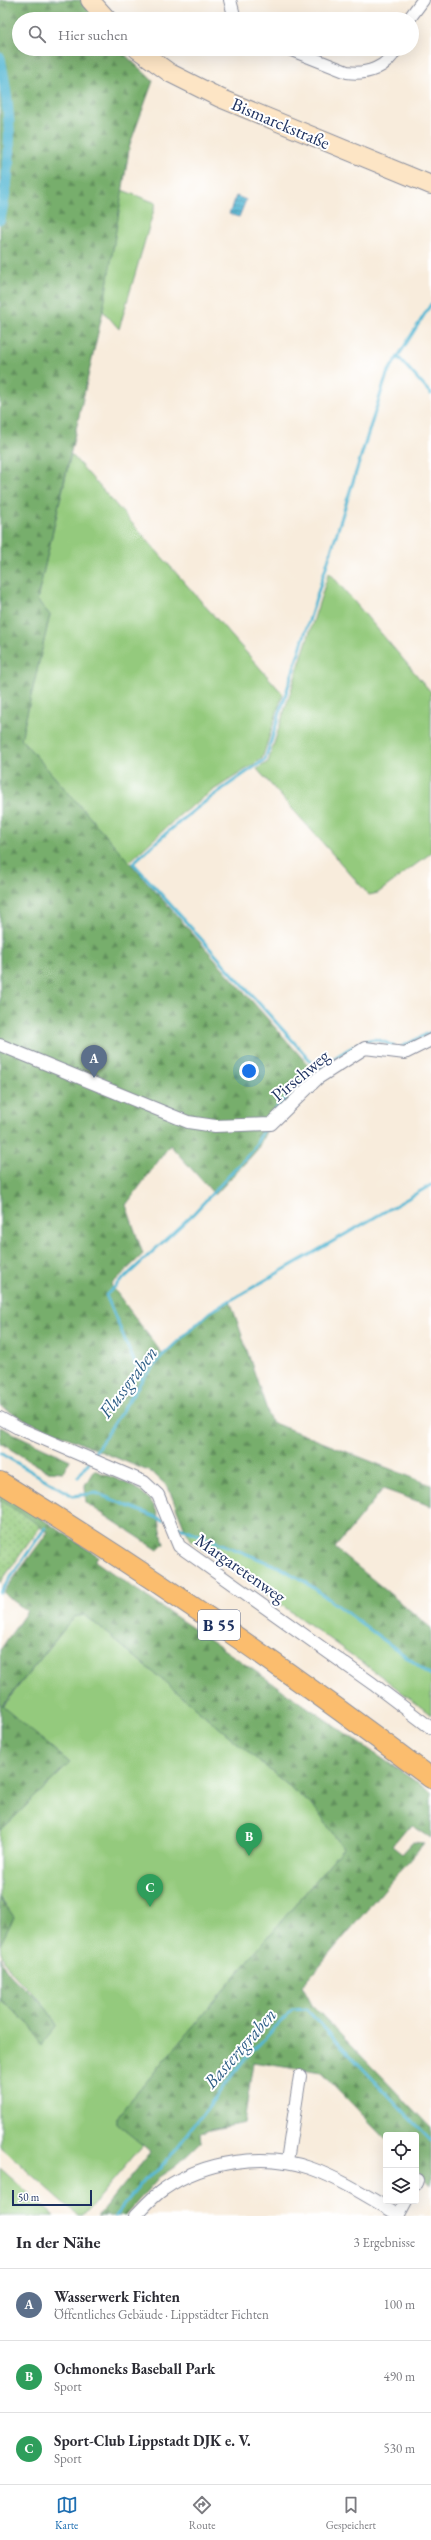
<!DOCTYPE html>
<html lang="de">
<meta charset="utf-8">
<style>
:root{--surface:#fff;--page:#f2f2f3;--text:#2b2b33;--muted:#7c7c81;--line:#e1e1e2;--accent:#1f6fb2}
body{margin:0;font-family:"EB Garamond",serif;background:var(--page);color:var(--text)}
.controls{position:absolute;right:12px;bottom:12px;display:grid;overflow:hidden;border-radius:4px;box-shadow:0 4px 16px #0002}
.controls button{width:36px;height:36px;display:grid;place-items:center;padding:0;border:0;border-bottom:1px solid var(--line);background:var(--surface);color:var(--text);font:20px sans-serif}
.scale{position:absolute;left:12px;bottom:10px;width:80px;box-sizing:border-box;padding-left:4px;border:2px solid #1b2f5e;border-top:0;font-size:11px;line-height:14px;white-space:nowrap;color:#1b2f5e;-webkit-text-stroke:3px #fff;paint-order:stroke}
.you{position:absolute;left:249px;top:1071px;width:14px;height:14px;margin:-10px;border:3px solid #fff;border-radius:50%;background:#1a73e8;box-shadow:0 0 0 6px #1a73e833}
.badge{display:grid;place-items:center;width:26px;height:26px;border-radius:50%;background:var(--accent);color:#fff;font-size:13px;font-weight:700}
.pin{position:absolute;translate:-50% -33px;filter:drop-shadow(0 1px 2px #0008)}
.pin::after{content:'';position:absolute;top:21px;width:14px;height:12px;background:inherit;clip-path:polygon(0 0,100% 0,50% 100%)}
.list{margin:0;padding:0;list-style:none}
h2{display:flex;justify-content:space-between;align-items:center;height:52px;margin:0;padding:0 16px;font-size:17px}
h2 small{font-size:13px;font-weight:400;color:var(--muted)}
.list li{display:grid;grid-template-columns:26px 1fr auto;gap:12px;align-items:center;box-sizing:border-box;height:72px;padding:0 16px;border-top:1px solid var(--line)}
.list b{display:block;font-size:15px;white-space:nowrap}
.list p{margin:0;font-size:13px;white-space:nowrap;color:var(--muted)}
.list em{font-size:13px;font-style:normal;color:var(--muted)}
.icon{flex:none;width:22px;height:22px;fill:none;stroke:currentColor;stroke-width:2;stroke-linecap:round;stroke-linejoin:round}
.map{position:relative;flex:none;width:431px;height:2216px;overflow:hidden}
.search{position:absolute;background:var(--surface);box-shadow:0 4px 16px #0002;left:12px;right:12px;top:12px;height:44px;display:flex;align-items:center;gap:10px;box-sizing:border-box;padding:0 14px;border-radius:22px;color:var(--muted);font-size:15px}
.sheet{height:268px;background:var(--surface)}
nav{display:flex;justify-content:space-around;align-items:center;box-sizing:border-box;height:56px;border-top:1px solid var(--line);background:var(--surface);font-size:11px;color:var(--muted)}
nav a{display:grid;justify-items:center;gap:2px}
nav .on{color:var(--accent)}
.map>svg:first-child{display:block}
</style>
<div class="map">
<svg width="431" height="2216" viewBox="0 0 431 2216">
<defs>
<pattern id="forest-firs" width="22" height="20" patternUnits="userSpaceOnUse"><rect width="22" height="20" fill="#77ae6c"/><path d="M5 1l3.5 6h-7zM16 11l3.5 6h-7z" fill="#618e5c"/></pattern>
<pattern id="park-dots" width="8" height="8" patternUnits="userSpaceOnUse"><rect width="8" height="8" fill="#94ca7d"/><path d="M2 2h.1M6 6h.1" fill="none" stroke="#78a46a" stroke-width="1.8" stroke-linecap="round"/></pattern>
<pattern id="water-rules" width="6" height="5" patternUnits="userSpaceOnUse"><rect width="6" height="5" fill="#55b7d3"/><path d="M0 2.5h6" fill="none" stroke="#4695ae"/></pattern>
</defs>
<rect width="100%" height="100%" fill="#fff"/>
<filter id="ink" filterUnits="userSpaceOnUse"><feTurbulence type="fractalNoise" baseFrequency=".025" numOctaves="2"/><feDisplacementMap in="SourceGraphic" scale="8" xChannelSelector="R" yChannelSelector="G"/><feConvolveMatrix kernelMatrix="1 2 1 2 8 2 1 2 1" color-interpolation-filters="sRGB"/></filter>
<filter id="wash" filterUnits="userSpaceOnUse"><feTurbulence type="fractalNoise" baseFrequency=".012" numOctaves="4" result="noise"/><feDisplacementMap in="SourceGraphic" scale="16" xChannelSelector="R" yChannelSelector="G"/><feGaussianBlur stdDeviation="0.9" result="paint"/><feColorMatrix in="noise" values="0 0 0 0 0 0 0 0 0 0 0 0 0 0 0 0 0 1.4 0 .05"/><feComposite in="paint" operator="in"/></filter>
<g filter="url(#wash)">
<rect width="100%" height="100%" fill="#f8ecdc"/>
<g fill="#94ca7d" stroke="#587c6e">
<polygon points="122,190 156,203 119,329 103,311"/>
<polygon points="71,454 283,694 262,759 212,791 181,814 129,862 21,739 50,615 37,600"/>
<polygon points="329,572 431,692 431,853 378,893 369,895 257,769 268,762"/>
<path d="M 185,1529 C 216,1542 251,1552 280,1568 C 334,1597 383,1638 431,1675 L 431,1715 L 381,1676 L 192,1541 Z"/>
<path d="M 85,1615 L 315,1808 L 343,1848 L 120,2113 L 117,2118 L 117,2124 L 143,2145 L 83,2216 L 79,2216 L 0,2146 L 0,1999 L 32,2027 L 41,2045 L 56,2027 C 48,1996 0,1977 0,1944 C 2,1935 10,1925 14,1917 L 0,1897 L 0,1831 L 70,1763 L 2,1707 L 74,1617 Z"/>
<polygon points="0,2168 54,2216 0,2216"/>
</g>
<g fill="url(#forest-firs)" stroke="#496e65">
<polygon points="0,0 83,0 96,19 19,19 19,49 119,49 153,81 130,144 103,311 37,600 50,615 21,739 317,1075 272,1119 257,1150 215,1195 170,1145 126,1205 143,1254 111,1285 163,1355 210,1312 230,1300 271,1422 431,1485 431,1506 383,1489 335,1548 431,1628 431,1675 307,1583 279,1567 185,1529 168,1487 153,1473 25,1420 0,1406"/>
<polygon points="0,1427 70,1460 63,1472 47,1471 0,1443"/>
<path d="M 94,1470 C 116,1480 146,1486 156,1510 C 160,1520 161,1533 164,1544 L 158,1550 L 86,1503 L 85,1485 Z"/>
<polygon points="0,1491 98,1556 95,1561 431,1792 431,1838 413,1826 405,1830 392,1846 402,1854 413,1842 424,1843 302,1986 312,2005 431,2128 431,2185 416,2170 416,2135 386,2135 386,2139 322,2073 253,2062 244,2123 201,2132 202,2141 176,2166 159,2177 125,2216 98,2216 151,2152 117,2124 117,2118 120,2113 343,1848 315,1808 85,1615 74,1617 2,1706 70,1763 0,1831 0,1650 27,1611 3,1593 48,1532 0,1502"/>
<polygon points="0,1897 14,1917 0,1945"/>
<path d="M 0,1957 C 9,1986 48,1997 56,2027 L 41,2046 L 32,2027 L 0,1999 Z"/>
</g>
<polygon fill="url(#park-dots)" stroke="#587c6e" points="0,1500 41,1526 0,1583"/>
<polygon fill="url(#water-rules)" stroke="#387398" points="236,196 246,200 239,217 229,214"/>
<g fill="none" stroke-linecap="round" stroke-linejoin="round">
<g stroke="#55b7d3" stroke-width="3">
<polyline points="398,357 431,394"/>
<polyline points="399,1048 431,1032"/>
<path d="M 318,1069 L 133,863 C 177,822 214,793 265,760 L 387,374 L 431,304"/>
<path d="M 268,1120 C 279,1098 349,1041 374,1039 C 379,1039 388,1044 394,1046"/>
<polyline points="142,1380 106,1295 193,1214 253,1150 265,1127"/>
<polyline points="0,1453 73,1496 96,1493 163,1520"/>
<polyline points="92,1457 142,1380 163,1355 210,1312 431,1185"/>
<polyline points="78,1477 89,1462"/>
<polyline points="174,1525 279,1567 307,1583 431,1675"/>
<polyline points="0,1593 45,1528"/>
<polyline points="115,2216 145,2179 166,2162 243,2061 292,2010 306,2009 431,2140"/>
</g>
<path stroke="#55b7d3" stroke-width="11" d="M 0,58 C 12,116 13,161 0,219"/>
</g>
</g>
<g filter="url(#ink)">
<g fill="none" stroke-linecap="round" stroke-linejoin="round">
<defs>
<g id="street">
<polyline points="230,0 235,19"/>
<polyline points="409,19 423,0"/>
<path d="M 289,49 L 347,72 C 366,75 387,68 396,49"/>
<polyline points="0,1045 188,1122 215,1126 271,1124 318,1078 365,1048 405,1053 431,1040"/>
<polyline points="0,1418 18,1428 144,1482 158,1495 179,1546 373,1684 431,1728"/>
<polyline points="287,2161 300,2076"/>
<polyline points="416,2183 417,2180"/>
<path d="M 135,2216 C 144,2207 153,2196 164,2189 C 204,2161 264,2152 310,2168 C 341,2179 370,2198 399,2215"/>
<polyline points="398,2216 406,2201"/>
</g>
<g id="secondary">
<polyline points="90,0 107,19"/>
<polyline points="137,49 170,73 220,98 431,185"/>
</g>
<path id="primary" d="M 0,1482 C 149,1573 292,1673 431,1778"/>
</defs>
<use href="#street" stroke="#8a8e9d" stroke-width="14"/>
<use href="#secondary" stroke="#8a8e9d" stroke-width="20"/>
<use href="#primary" stroke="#8a8e9d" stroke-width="22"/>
<use href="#street" stroke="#fff" stroke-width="12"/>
<use href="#secondary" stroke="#fde5c5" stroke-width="18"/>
<use href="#primary" stroke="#fbbd6e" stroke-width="20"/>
</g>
</g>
<g text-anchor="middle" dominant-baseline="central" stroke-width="4" stroke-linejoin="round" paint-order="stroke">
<rect fill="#fff" stroke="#5f6d8e" stroke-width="1" x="198" y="1610" width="42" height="30" rx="3"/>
<g font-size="17" font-weight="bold" fill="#1b2f5e">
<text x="219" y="1625">B 55</text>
</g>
<g font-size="18" fill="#1b2f5e" stroke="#fff">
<text transform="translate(281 123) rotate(23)">Bismarckstraße</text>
<text transform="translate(300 1075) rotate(-40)">Pirschweg</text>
<text transform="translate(241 1568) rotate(35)">Margaretenweg</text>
</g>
<g font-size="19" font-style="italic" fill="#2f5f87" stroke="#fff">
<text transform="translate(128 1382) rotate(-53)">Flussgraben</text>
<text transform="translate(240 2048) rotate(-49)">Bastertgraben</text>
</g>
</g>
</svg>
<div class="controls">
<button><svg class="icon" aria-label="locate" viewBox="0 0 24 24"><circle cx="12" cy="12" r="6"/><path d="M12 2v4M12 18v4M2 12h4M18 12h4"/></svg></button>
<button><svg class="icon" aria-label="layers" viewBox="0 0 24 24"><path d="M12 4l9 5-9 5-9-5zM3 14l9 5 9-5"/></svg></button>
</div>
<div class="scale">50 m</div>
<div class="you"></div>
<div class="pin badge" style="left:94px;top:1078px;background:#5c6f8a">A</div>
<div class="pin badge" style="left:249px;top:1856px;background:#2e9e5b">B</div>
<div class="pin badge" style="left:150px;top:1907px;background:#2e9e5b">C</div>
<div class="search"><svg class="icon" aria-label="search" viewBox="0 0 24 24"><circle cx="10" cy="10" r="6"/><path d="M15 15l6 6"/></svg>Hier suchen</div>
</div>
<section class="sheet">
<h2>In der Nähe<small>3 Ergebnisse</small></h2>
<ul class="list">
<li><span class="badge" style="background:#5c6f8a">A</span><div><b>Wasserwerk Fichten</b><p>Öffentliches Gebäude · Lippstädter Fichten</p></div><em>100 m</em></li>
<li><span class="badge" style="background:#2e9e5b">B</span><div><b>Ochmoneks Baseball Park</b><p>Sport</p></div><em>490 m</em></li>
<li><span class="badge" style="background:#2e9e5b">C</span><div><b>Sport-Club Lippstadt DJK e. V.</b><p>Sport</p></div><em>530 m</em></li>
</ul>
</section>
<nav>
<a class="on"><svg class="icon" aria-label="map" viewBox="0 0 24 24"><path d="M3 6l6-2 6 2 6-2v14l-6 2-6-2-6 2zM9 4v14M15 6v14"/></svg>Karte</a>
<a><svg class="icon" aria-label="directions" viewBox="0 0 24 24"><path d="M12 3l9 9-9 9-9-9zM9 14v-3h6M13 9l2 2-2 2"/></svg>Route</a>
<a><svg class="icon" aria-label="saved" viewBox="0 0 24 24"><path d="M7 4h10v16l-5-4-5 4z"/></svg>Gespeichert</a>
</nav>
